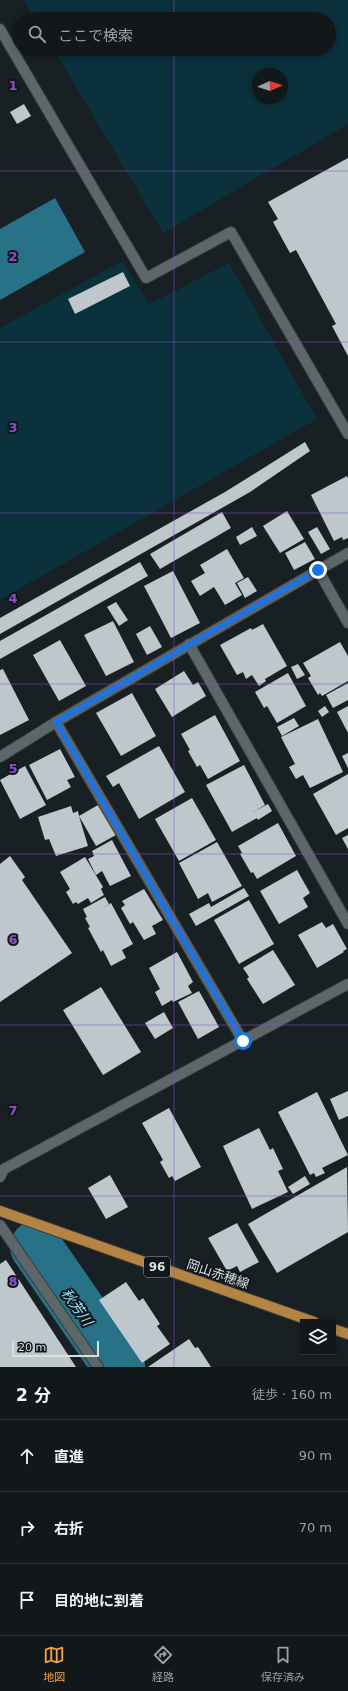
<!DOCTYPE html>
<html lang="ja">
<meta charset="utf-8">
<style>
:root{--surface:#12181a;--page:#1f2527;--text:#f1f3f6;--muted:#9ca0a2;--line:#313739;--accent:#f6a247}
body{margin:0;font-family:"DejaVu Sans","Noto Sans JP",sans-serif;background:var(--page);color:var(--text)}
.controls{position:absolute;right:12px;bottom:12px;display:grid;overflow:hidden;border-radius:0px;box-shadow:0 2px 6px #0003}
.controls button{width:36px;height:36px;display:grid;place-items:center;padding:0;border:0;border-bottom:1px solid var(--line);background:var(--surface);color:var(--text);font:20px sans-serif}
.compass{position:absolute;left:252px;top:68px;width:36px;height:36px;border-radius:50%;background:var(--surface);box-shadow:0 2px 6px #0003;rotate:87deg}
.scale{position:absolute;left:12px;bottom:10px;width:87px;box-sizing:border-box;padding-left:4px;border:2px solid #dadfe1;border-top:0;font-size:11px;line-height:14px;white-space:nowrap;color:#dadfe1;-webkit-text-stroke:3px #0f171a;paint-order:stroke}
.stop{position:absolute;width:12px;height:12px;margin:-9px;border:3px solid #1a73e8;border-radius:50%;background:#fff}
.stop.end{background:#1a73e8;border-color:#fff;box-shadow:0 1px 4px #0008}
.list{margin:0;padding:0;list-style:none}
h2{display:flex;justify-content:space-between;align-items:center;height:52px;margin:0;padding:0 16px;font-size:17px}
h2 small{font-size:13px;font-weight:400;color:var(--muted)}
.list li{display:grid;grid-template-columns:26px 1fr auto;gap:12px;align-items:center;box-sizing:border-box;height:72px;padding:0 16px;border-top:1px solid var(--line)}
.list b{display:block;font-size:15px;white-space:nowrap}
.list em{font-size:13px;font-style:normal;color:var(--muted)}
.icon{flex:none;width:22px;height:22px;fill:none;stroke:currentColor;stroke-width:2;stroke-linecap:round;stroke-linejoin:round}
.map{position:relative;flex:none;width:348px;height:1367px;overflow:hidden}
.search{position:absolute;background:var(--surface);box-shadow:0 2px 6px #0003;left:12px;right:12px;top:12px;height:44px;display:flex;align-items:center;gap:10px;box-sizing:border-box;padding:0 14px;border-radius:22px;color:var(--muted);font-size:15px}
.sheet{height:268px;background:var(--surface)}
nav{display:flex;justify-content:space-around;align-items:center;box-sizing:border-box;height:56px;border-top:1px solid var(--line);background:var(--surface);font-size:11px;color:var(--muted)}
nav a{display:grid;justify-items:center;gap:2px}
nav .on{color:var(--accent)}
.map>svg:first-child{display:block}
</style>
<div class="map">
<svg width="348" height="1367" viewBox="0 0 348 1367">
<rect width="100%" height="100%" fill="#182023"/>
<g fill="#0a313c" fill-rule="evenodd">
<path d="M 24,0 L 348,0 L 348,124 L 163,233 L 53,49 L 329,49 L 329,19 L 35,19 ZM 258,74 L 282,74 L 282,98 L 258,98 Z"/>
<polygon points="122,261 149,304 229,263 317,419 0,600 0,328"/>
</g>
<polygon fill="#287287" points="55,198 85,252 0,300 0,229"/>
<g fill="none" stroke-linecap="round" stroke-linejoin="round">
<polyline stroke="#287287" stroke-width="52" points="36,1247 119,1367"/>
</g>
<g fill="#bec8cc">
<polygon points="24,104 31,116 17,124 10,112"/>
<polygon points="348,158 348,356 332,326 336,324 296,250 290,253 273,222 278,219 268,202"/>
<polygon points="123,272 130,286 75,314 68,299"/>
<polygon points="305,442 310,451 250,492 0,634 0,618 225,492"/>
<polygon points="347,476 348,479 348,538 343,540 342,537 334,541 311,495"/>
<polygon points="287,511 304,539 280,553 263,526"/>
<polygon points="222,512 231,528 160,569 150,554"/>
<polygon points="252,527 257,536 240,545 236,537"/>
<polygon points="317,527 330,549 321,554 308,532"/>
<polygon points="305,542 315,559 294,570 285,553"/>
<polygon points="227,549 244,578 235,583 242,595 225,605 214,587 200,596 191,581 205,573 200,565"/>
<polygon points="140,562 148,576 0,659 0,641"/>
<polygon points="173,571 200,623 171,638 144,586"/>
<polygon points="248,577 257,591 245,598 237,583"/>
<polygon points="116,602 128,620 119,626 107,607"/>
<polygon points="113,621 134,662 106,676 84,635"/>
<polygon points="263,624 287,666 265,679 266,681 259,686 252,675 246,679 243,672 237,675 220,645 251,628 252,630"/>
<polygon points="150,626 162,647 147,655 136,634"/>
<polygon points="60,640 86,686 59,701 33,655"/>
<polygon points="340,642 348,656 348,681 322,696 320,693 318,695 308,678 311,676 303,663"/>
<polygon points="298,664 305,675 297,679 291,667"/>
<polygon points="3,669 29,720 0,735 0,670"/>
<polygon points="184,671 193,685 198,682 206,696 172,717 155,689"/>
<polygon points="288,673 306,706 277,723 267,706 264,708 255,692"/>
<polygon points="348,683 348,700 333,708 326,695"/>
<polygon points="132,693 156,736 121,756 96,713"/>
<polygon points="325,706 329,712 322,717 318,711"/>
<polygon points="348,706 348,733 337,712"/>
<polygon points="215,715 240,761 208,779 200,765 197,767 188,751 190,750 181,734"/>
<polygon points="294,718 299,726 282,736 277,727"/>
<polygon points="318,719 343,772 310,788 303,775 296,779 289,767 295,764 281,737"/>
<polygon points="159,746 185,792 139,819 119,783 113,787 106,776"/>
<polygon points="60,749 75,777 67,780 71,787 47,800 29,765"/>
<polygon points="348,753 348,768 342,756"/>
<polygon points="244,765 265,805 253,812 268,804 272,811 258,820 254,813 257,818 232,832 206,785"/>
<polygon points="25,766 46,805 20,819 0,780"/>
<polygon points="348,774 348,828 336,835 313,794"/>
<polygon points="192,798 216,840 179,861 155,819"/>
<polygon points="98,805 116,835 96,846 79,816 88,846 56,856 49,839 45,840 38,817 71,806 73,813 78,811 79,816"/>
<polygon points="278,823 296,856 257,879 253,872 251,873 240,854 242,853 238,846"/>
<polygon points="348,835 348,849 342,838"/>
<polygon points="112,840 131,876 110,886 102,871 96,875 88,859 94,856 92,851"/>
<polygon points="217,842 242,886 212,902 208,893 198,899 179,863"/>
<polygon points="10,856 25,877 22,880 72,953 0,1002 0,864"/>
<polygon points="85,857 103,887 101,889 104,895 91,903 88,898 78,904 76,902 73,904 66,892 70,889 60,872"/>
<polygon points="297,870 310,893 303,898 308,907 279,924 260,891"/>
<polygon points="244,888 249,896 196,926 189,914 209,903 211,907"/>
<polygon points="144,889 163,920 152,926 156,934 144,940 133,922 130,924 121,908 125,905 122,901"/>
<polygon points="105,897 109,904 100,910 111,903 133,944 122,950 126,958 111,966 103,950 101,952 88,928 90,927 85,918 87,917 83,909"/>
<polygon points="249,900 274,944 239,964 214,920"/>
<polygon points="322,922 326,928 333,924 347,949 343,951 344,952 317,968 298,935"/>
<polygon points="273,950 295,985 263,1004 247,979 249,977 243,968"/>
<polygon points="177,952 193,982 188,986 192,993 173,1002 172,1000 162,1006 155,992 160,989 149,968"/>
<polygon points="101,987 141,1052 103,1075 63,1010"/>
<polygon points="199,991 219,1027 198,1039 178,1002"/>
<polygon points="164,1012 173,1028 155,1039 145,1023"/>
<polygon points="348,1091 348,1116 339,1120 330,1099"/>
<polygon points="317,1092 348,1155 322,1168 325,1173 316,1177 314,1173 310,1175 278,1112"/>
<polygon points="169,1108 201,1167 175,1181 172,1176 169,1178 160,1162 163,1160 142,1123"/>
<polygon points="259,1128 270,1150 273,1148 283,1169 278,1171 288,1192 252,1209 223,1146"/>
<polygon points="347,1167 348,1232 277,1273 248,1224"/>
<polygon points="110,1175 128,1207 106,1219 88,1188"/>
<polygon points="305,1176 310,1184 293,1194 288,1187"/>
<polygon points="237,1223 259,1262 240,1272 237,1266 227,1271 208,1238"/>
<polygon points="6,1260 76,1367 0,1367 0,1264"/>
<polygon points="126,1282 139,1301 143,1298 160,1324 157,1326 170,1344 142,1363 99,1300"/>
<polygon points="189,1339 195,1348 198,1347 211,1367 148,1367"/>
</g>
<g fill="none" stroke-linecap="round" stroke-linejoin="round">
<defs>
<g id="minor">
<polyline points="0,29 146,278 231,232 348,434"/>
<polyline points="318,570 348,623"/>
<polyline points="189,644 348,924"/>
<polyline points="0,757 56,722"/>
<polyline points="243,1041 56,722 348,553"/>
<polyline points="0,1177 4,1169 348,984"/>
<polyline points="0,1225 98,1367"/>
</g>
<g id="major">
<polyline points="0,1211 314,1322"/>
<polyline points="333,1329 348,1334"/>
</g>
</defs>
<use href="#minor" stroke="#373d3f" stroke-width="12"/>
<use href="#major" stroke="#373d3f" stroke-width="12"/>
<use href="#minor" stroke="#5d676a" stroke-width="10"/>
<use href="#major" stroke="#b58342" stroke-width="10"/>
</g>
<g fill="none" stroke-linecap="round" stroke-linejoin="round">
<polyline stroke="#1a73e8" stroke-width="5" points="243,1041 56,722 318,570"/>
</g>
<path fill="none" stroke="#8e50c6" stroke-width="1" stroke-opacity="0.55" d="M 174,0 L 174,19M 174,49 L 174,1367M 0,171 L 348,171M 0,342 L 348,342M 0,513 L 348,513M 0,684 L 348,684M 0,854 L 348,854M 0,1025 L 348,1025M 0,1196 L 348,1196"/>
<g text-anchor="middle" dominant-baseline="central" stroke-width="4" stroke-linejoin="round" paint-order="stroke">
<rect fill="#0f171a" stroke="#9da3a5" stroke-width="1" x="144" y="1257" width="26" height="20" rx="3"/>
<g font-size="12" font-weight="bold" fill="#dadfe1">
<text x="157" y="1267">96</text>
</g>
<g font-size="13" fill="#dadfe1" stroke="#0f171a">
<text transform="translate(218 1274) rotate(19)">岡山赤穂線</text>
</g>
<g font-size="14" font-style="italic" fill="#a0e7fd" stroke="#0f171a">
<text transform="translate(77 1307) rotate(55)">秋芳川</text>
</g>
</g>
<g font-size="13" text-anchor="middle" font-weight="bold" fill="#8e50c6" stroke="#0f171a" stroke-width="4" stroke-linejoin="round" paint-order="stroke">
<text x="13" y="90">1</text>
<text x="13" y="261">2</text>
<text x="13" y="432">3</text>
<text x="13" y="603">4</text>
<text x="13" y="773">5</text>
<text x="13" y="944">6</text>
<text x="13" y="1115">7</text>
<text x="13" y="1286">8</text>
</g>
</svg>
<div class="controls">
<button><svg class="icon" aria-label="layers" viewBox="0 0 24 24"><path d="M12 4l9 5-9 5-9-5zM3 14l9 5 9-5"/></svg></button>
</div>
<svg class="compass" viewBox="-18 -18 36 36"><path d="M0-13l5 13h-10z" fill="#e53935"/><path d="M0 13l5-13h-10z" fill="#9ca0a2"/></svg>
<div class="scale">20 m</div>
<div class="stop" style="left:243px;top:1041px"></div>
<div class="stop end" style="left:318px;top:570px"></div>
<div class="search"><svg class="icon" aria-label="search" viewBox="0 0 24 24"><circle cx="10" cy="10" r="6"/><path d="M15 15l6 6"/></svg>ここで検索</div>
</div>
<section class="sheet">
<h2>2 分<small>徒歩 · 160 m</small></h2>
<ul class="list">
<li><svg class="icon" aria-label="ahead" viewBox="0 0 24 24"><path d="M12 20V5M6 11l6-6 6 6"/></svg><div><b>直進</b></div><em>90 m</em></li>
<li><svg class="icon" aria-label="right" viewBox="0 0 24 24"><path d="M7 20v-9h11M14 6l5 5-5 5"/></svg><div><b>右折</b></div><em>70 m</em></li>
<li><svg class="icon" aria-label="arrive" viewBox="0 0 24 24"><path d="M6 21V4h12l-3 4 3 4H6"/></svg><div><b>目的地に到着</b></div></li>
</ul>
</section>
<nav>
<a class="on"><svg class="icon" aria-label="map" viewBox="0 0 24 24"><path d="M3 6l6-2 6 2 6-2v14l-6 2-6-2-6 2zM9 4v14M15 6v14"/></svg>地図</a>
<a><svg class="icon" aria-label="directions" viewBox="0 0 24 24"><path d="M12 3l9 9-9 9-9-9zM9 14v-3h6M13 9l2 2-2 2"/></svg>経路</a>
<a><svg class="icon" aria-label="saved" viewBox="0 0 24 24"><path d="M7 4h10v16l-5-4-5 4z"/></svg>保存済み</a>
</nav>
